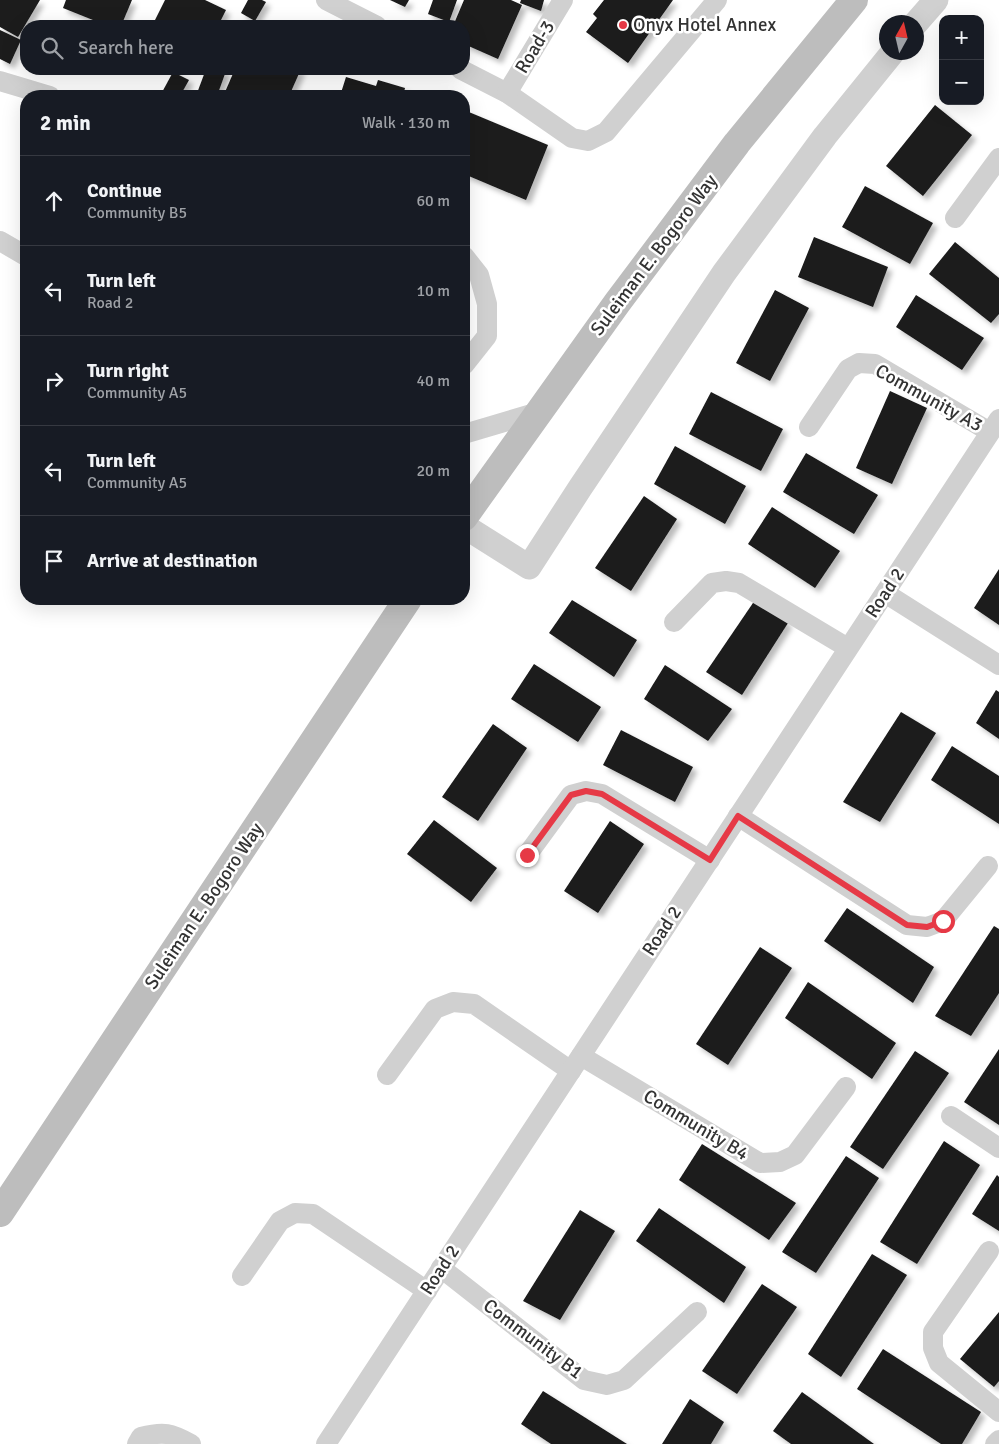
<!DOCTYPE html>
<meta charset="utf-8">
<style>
:root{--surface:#171b24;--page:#242831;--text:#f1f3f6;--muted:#9ea1a6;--line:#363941}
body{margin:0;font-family:Signika,sans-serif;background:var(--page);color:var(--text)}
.controls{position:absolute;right:15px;top:15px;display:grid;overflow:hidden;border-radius:10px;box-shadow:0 5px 20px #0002}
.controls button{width:45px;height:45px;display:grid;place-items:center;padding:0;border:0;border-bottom:1px solid var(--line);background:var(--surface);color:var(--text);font:25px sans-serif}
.compass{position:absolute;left:879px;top:15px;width:45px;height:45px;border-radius:50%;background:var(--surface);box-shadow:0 5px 20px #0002;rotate:8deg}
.stop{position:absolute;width:15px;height:15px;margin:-11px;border:4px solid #e63946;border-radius:50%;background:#fff}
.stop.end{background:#e63946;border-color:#fff;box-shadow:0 1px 5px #0008}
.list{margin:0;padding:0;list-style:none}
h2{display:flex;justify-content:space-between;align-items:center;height:65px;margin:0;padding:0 20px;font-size:21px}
h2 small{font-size:16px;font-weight:400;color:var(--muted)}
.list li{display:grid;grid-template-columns:32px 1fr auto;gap:15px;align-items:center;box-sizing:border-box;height:90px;padding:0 20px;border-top:1px solid var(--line)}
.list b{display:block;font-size:19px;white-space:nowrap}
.list p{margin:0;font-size:16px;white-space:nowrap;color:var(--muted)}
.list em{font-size:16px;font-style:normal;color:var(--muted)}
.icon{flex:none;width:28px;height:28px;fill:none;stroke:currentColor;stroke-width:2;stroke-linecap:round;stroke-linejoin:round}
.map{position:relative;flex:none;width:999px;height:1444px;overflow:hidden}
.search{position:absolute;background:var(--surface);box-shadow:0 5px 20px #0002;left:20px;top:20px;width:450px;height:55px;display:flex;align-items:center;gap:12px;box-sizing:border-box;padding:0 18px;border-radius:20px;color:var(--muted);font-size:19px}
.panel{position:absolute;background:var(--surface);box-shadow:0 5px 20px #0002;left:20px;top:90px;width:450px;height:515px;border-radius:20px}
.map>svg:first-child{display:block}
</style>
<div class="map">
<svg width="999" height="1444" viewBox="0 0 999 1444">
<defs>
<filter id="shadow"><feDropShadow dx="4.5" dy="4.5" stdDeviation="2.5" flood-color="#0004"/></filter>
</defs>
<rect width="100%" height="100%" fill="#fff"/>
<g fill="#1a1a1a" filter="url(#shadow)">
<polygon points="0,0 40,0 18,37 0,27"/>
<polygon points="66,0 132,0 121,26 108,26 63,8"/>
<polygon points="165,0 205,0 226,10 218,26 152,26"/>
<polygon points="248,0 262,0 266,2 255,21 241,13"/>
<polygon points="390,0 409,0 405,7"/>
<polygon points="433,0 457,0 449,22 428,14"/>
<polygon points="464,0 511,0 522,5 498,59 464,44 464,26 453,26"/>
<polygon points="521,0 544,0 541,11 520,3"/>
<polygon points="604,0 673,0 628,63 586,32 597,18 593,14"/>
<polygon points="0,30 21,40 10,64 0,59"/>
<polygon points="206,69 219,69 226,71 217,96 196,96"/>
<polygon points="235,69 301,69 289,96 236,96 225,92"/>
<polygon points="173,72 189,80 180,96 160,96"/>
<polygon points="346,77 376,86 378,80 405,88 403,96 340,96"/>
<polygon points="935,105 972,135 923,196 886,166"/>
<polygon points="464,110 548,145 526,200 464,174"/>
<polygon points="865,186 933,223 910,264 842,227"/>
<polygon points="814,237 888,267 873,307 798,277"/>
<polygon points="955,242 999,278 999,314 991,323 929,274"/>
<polygon points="775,290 809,308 770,381 736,363"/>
<polygon points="916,295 984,338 962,370 896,327"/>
<polygon points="890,391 927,408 892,484 856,468"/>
<polygon points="711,392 783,429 761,471 689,434"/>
<polygon points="675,446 746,486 725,524 654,484"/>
<polygon points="806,453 878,495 854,534 783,492"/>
<polygon points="644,496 677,519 631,591 595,568"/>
<polygon points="772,507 840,551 815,588 748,544"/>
<polygon points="999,569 999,625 974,608"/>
<polygon points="572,600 637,640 614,677 549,633"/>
<polygon points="755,600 788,623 742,695 706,672"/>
<polygon points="534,664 601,707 578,742 511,699"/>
<polygon points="665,665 732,709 708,741 644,699"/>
<polygon points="996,690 999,692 999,739 976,723"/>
<polygon points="901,712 936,733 880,822 843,802"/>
<polygon points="493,724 527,748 478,821 442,797"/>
<polygon points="621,730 693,767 675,802 603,765"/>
<polygon points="952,746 999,776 999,824 931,780"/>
<polygon points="434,820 497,868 471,902 407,854"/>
<polygon points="610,821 644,844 598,913 564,891"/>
<polygon points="847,908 934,967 913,1003 824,941"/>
<polygon points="994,926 999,929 999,993 971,1036 935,1016"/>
<polygon points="760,947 792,968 728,1065 696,1044"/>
<polygon points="808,982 896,1043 872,1079 785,1018"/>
<polygon points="999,1049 999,1125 964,1102"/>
<polygon points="915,1051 949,1073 883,1169 850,1147"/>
<polygon points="944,1141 980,1165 917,1264 880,1242"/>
<polygon points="702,1144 796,1203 769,1240 679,1180"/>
<polygon points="846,1156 879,1178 816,1273 782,1252"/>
<polygon points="997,1175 999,1177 999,1231 972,1214"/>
<polygon points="659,1208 746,1267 724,1303 636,1241"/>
<polygon points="580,1210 615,1231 560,1320 523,1301"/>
<polygon points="872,1254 907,1275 841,1377 808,1354"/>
<polygon points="762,1284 797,1307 737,1394 702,1371"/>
<polygon points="999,1312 999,1381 994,1387 960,1359"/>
<polygon points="883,1349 981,1412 962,1444 941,1444 857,1389"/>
<polygon points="543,1391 627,1444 551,1444 521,1424"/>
<polygon points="802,1392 874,1444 791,1444 773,1431"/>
<polygon points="690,1399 724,1422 711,1444 662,1444"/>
</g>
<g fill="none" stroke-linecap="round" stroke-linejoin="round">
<g stroke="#d0d0d0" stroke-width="20">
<polyline points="326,0 377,26"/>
<polyline points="460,69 507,93 572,138 588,141 606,132 717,0"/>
<polyline points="0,81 50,96"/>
<polyline points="507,93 563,0"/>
<polyline points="955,218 999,158"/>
<polyline points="0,241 26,256"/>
<polyline points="464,256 479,275 487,304 487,336 464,365"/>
<polyline points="809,427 848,369 859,363 875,364 990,432"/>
<polyline points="464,434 538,412"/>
<polyline points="885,593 999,665"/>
<polyline points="674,622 712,583 726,581 739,583 848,648"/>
<polyline points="738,816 907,925 927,927 943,921 988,866"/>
<polyline points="527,855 571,795 586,791 602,794 710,860"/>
<polyline points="581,1056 760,1163 780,1162 795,1155 846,1087"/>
<polyline points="387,1075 435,1009 453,1002 474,1004 571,1071"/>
<polyline points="951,1116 999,1148"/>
<polyline points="989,1251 933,1332 933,1348 939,1363 999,1412"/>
<polyline points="441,1268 584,1380 607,1385 624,1380 697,1312"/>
<polyline points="242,1276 280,1221 295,1213 313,1214 427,1291"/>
<path d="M 137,1444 L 141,1437 C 164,1431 171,1433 191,1444"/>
<polyline points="326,1444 999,419"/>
<polyline points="995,1444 999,1440"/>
</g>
<g stroke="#d0d0d0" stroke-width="25">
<polyline points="916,23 936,0"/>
<polyline points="464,526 529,567 580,488 724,273 825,136 893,52"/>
</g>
<g stroke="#bdbdbd" stroke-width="28">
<polyline points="464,517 617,303 737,143 854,0"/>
<polyline points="0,1213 408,599"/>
</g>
</g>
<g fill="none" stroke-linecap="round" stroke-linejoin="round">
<polyline stroke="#e63946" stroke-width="6" points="527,855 571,795 586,791 602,794 710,860 738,816 907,925 927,927 943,921"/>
</g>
<circle fill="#e63946" stroke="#fff" stroke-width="2" cx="623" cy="25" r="5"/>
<g text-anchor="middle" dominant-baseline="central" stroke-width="5" stroke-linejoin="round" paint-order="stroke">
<g font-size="19" fill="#333" stroke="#fff" text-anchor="start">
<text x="633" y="25">Onyx Hotel Annex</text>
</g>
<g font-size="19" fill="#333" stroke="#fff">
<text transform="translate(535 47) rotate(-59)">Road-3</text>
<text transform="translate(654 255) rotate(-53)">Suleiman E. Bogoro Way</text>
<text transform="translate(929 398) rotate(29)">Community A3</text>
<text transform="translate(885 593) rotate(-57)">Road 2</text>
<text transform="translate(204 906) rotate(-56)">Suleiman E. Bogoro Way</text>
<text transform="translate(662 931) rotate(-57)">Road 2</text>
<text transform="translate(696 1125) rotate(31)">Community B4</text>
<text transform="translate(440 1270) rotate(-57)">Road 2</text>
<text transform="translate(533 1339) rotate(37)">Community B1</text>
</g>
</g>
</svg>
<div class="controls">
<button>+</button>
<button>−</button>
</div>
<svg class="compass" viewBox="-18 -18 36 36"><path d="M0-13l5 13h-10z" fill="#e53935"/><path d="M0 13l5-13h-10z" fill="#9ea1a6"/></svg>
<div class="stop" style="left:943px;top:921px"></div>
<div class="stop end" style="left:527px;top:855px"></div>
<div class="search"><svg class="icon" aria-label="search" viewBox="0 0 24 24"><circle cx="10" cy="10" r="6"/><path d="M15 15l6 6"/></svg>Search here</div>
<section class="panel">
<h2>2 min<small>Walk · 130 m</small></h2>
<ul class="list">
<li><svg class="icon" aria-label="ahead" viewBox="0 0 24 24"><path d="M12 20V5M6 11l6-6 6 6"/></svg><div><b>Continue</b><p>Community B5</p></div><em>60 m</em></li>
<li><svg class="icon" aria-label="left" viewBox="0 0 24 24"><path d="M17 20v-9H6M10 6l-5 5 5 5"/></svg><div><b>Turn left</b><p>Road 2</p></div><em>10 m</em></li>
<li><svg class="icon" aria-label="right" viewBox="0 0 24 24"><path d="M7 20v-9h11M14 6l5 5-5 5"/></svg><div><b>Turn right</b><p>Community A5</p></div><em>40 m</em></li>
<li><svg class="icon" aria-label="left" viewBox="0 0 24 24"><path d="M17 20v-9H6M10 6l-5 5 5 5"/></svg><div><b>Turn left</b><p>Community A5</p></div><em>20 m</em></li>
<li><svg class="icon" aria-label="arrive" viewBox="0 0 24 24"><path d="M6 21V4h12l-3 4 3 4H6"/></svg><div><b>Arrive at destination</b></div></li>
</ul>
</section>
</div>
